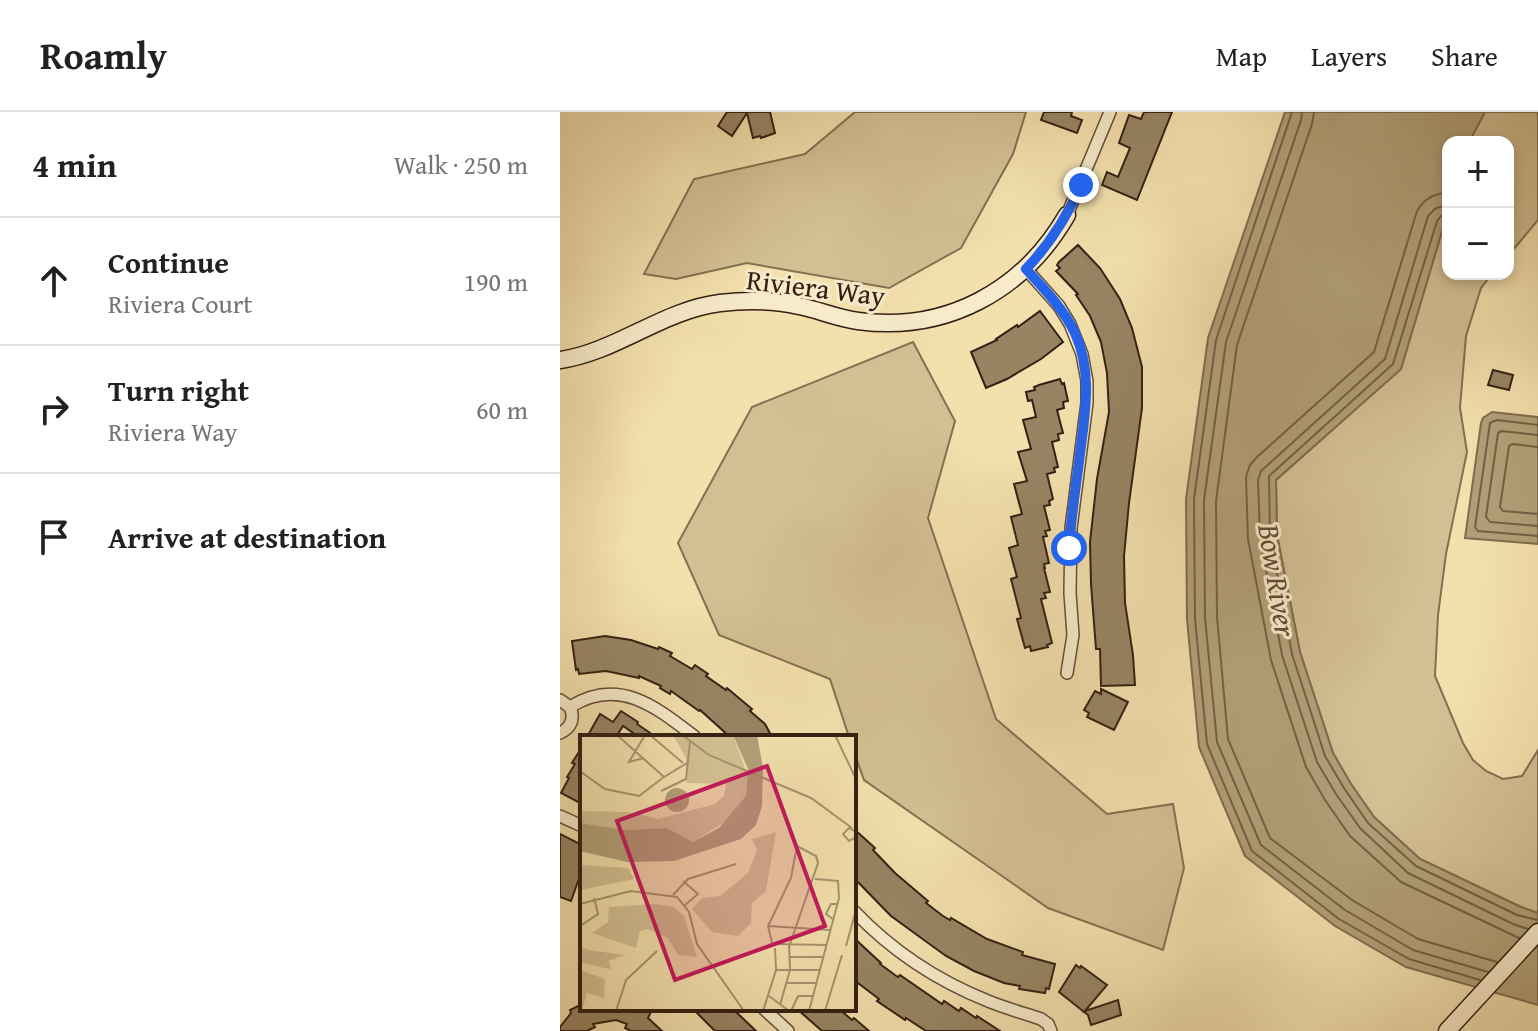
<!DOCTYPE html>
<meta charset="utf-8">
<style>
:root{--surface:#fff;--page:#f6f6f6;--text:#222;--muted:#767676;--line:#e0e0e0}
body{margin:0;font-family:"Gentium Book Plus",serif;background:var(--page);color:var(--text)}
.controls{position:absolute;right:24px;top:24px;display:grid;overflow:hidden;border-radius:16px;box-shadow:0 4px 12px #0003}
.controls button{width:72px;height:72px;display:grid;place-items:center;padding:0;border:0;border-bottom:2px solid var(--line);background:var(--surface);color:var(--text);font:40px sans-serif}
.stop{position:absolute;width:24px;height:24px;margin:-18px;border:6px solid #2563eb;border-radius:50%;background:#fff}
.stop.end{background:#2563eb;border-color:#fff;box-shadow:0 2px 8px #0008}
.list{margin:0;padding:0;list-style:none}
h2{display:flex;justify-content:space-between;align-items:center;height:104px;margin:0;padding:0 32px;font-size:34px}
h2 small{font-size:26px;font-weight:400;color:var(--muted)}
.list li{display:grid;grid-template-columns:52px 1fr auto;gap:24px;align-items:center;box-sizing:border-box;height:128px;padding:0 32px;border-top:2px solid var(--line)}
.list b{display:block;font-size:30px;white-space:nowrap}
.list p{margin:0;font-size:26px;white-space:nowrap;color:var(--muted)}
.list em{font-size:26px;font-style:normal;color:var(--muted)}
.icon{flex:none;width:44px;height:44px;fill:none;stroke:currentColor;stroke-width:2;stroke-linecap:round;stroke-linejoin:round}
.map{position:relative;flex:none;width:978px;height:919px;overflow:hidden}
header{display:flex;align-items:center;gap:48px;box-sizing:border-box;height:112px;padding:0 40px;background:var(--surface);border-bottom:2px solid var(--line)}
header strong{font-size:38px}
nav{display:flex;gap:44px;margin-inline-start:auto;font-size:28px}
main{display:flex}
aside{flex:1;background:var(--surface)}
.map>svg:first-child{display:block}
</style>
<header>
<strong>Roamly</strong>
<nav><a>Map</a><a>Layers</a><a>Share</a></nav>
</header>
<main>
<aside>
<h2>4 min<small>Walk · 250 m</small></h2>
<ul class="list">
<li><svg class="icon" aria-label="ahead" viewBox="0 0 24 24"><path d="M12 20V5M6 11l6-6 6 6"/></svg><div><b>Continue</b><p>Riviera Court</p></div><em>190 m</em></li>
<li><svg class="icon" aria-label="right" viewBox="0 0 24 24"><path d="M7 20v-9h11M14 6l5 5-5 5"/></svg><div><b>Turn right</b><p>Riviera Way</p></div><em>60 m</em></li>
<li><svg class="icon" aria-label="arrive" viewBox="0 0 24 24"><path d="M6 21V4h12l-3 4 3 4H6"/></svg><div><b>Arrive at destination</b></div></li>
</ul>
</aside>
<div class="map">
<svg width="978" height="919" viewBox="0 0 978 919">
<rect width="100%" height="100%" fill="#f3e0ad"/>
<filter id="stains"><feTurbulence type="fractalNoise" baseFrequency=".0025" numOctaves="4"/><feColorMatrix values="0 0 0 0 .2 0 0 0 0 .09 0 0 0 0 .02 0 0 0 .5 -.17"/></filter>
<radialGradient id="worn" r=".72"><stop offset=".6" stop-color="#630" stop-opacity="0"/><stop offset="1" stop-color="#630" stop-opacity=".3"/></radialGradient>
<g fill="#d3bf93" stroke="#847052" stroke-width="2">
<polygon points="295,0 466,0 453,42 401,136 329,176 187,151 116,167 84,162 134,67 245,42"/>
<polygon points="925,0 978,0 978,108 948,144 948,30 909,30"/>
<polygon points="888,99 888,162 932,162 921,176 906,224 900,296 907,340 886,442 878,503 875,564 903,631 913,648 926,659 943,667 962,664 978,638 978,801 961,795 860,747 814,705 791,672 773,641 740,540 717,423 716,368 841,257"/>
<polygon points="353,230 395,309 368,406 436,607 547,702 613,692 624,756 603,838 488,796 304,668 294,640 294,625 289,625 270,567 159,523 118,431 192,295"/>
</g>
<g fill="#b29f78" stroke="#806c4f" stroke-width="2">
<polygon points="725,0 925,0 909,30 888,30 888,99 841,257 716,368 717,423 740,540 773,641 791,672 814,705 860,747 961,795 978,801 978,893 846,855 775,814 685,744 639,635 627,507 626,387 648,226"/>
<polygon points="932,300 978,305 978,432 905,426 921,311 923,306"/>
</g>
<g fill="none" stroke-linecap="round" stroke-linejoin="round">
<g stroke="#736045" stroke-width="2">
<polyline points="732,0 656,228 634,387 635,507 647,632 692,739 779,807 849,847 920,868"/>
<polyline points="742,0 741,8 666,230 644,388 645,506 657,630 701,733 785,798 853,838 928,860"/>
<polyline points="754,0 752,12 677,233 656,389 657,505 668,627 710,726 792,788 858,827 937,850"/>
<path d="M 888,81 C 874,81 864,87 857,99 L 814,240 L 697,345 L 690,353 L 686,365 L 688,427 L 711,548 L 746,655 L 765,688 L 790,724 L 841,770 L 959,826"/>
<polyline points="888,93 876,96 868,104 825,247 701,359 698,368 700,426 722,543 757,650 776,682 800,716 848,761 953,812 968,817"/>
<polyline points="888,103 881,104 877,109 833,252 709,364 710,424 732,542 765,644 784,676 808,711 856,754 957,803 978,808"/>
<polyline points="978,313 937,308 930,311 915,415 918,419 978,424"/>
<polyline points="978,323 942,319 938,321 926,405 930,410 978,414"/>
<polyline points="978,335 952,332 949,334 940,395 943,399 978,402"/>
</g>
</g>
<g fill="#978463" stroke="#342012" stroke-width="2">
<polygon points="167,0 210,0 215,21 201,26 200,24 193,26 187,1 172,24 158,14"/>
<polygon points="484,0 512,0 511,4 522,8 517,21 481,8"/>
<polygon points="584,0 612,0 577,88 542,73 547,60 558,65 570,36 559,31 569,3 581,7"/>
<polygon points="518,133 540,156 560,187 572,216 582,255 582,296 569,391 564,444 565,491 573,543 575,573 541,574 540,537 536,537 531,472 530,430 537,367 549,300 547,261 541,230 530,204 516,183 518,182 496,159 500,156 497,153 499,150"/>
<polygon points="480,199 503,230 481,247 447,267 426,276 411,240 437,228 436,227 457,213 458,215"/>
<polygon points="933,258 953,263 949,278 928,273"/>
<polygon points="500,267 502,272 504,271 508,289 503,290 504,296 497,298 503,321 498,322 499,328 492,330 498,355 494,356 495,360 487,362 493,387 489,389 490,393 484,394 490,418 485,419 487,424 483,425 489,451 484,452 485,456 484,456 490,480 484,481 486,486 481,487 492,531 487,533 488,535 471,539 470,534 465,536 457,507 461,506 451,467 457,465 449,436 458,433 451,405 462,402 454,372 467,369 458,340 471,337 463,308 476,305 472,288 468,289 466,280 475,278 474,275 479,273"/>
<polygon points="45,524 71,528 98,537 99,535 112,541 110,544 132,557 135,553 148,562 146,564 166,578 167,576 192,597 190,599 205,612 212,625 170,625 140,598 139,599 111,579 110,582 100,576 101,574 79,564 79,566 46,559 19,562 18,557 16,558 12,529"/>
<polygon points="541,577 568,590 554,618 527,605 529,601 524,598 535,579 541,582"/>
<polygon points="61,599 78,610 77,612 96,625 79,625 63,614 56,625 27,625 40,602 53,610"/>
<polygon points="22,635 22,692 1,681 9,666 7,665 15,652 12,651"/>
<polygon points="294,717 315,736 313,738 335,761 368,789 366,791 383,804 390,808 391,806 427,827 463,840 462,843 495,852 489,877 486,876 485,881 459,877 460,874 444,871 414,859 386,844 331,804 294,766"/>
<polygon points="0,722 22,733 22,758 11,789 0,785"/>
<polygon points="294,826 321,851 320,852 335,863 338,865 340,863 382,892 384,889 399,899 401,896 416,906 417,904 440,919 366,919 346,906 345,908 317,889 319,887 294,868"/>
<polygon points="516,853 520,856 521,854 547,873 525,899 558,888 561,903 531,913 528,903 499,880"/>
<polygon points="22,892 22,897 86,897 91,900 88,906 102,919 71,919 65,916 67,912 56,908 33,912 35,915 27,919 0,919 0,915 11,901 10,898"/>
<polygon points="133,897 173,897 196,919 155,919"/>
<polygon points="237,897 279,897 292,908 294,906 309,919 262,919"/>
</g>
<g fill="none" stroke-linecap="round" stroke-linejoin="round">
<defs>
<g id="street">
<polyline points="507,103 550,0"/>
<polyline points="466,157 499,194 510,212 522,242 527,269 527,291 511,416 510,481 513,523 507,561"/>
<path d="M 0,588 L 10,595 C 15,607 11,616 0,621"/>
<path d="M 10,595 C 59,564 96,595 135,625"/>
<polyline points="0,704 22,714"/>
<path d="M 294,799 C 331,838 378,869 428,889 C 445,896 463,901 481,907 L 488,912 L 491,919"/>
<polyline points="204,897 228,919"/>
</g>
<g id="secondary">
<path d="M 0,248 C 56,240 103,198 160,191 C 186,188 213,188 239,194 C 259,198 277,206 298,209 C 386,221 463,179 507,103"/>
<polyline points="887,919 978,820"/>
</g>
</defs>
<use href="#street" stroke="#645039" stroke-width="14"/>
<use href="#secondary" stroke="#342012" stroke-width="19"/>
<use href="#street" stroke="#f7ebca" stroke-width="11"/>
<use href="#secondary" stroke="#f7ebca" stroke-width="16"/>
</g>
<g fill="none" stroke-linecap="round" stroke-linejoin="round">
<path stroke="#2563eb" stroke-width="10" d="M 509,436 C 511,407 515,379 519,350 C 524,306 534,263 515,221 C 503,196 484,177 466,157 C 490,132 507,105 521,73"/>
</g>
<g text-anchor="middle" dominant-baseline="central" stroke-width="6" stroke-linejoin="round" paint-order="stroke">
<g font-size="28" fill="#342012" stroke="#f7ebca">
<text transform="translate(256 175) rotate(7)">Riviera Way</text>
</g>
<g font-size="30" font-style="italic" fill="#604c36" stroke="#f7ebca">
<text transform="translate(718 468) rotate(81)">Bow River</text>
</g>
</g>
<g transform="translate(20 623)">
<rect width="276" height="276" fill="#f3e0ad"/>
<path d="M 93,0 L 153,0 L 168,42 L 166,61 L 154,81 L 113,107 L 87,93 L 46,95 L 0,88 L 0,76 L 48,77 L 78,84 L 135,69 L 144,61 L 146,49 L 107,48 L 106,23 ZM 196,97 L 186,156 L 172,168 L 171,188 L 158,201 L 132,197 L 112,174 L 122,163 L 140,161 L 168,138 L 177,115 L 172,104 ZM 0,130 L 48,133 L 54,144 L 0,155 ZM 75,169 L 94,172 L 104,181 L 117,222 L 98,220 L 88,203 L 68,194 L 60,196 L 56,213 L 12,198 L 28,187 L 29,172 ZM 0,211 L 8,215 L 45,220 L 29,226 L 31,234 L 24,233 L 0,227 ZM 0,235 L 25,244 L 24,263 L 7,258 L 2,276 Z" fill="#d3bf93"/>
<path d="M 153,0 L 177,0 L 183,33 L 182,71 L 176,90 L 161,104 L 94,126 L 47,127 L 0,116 L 0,88 L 46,95 L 87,93 L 113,107 L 139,93 L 166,61 L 168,34 ZM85 65a12 12 0 1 1 24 0a12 12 0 1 1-24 0Z" fill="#b29f78"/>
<path fill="none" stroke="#a7936f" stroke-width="2" d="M 37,0 L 84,42 L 107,28M 70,0 L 103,28M 102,0 L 129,20 L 231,63 L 272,93M 255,0 L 276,44M 64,23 L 49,27 L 65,0M 1,37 L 25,54 L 59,61 L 84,42M 1,37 L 1,0M 81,56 L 106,44 L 110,7M 276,97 L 269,93 L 263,99 L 269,106 L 276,102M 103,146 L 118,159 L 105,170M 93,160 L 108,144 L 156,129M 0,169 L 51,156 L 97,162 L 109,177 L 117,209 L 164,276M 254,185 L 246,179 L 251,169 L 258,169M 0,191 L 18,179 L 14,163M 188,191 L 250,195M 192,208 L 188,191 L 211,143 L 217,111 L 236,121 L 238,128 L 210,209M 197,209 L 246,210M 266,211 L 276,175M 210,222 L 243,222M 196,235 L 239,235M 207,248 L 237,248M 189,261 L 209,276M 200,270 L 210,235 L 209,209M 36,276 L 46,245 L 77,216M 183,276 L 196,235 L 195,213M 211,276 L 218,261 L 233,261M 229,276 L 259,163 L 258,146 L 235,144M 245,276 L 262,220"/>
<path fill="#c2185b" fill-opacity="0.15" stroke="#c2185b" stroke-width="4" d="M 187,31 L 245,191 L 95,245 L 37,86 Z"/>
<rect width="276" height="276" fill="none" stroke="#342012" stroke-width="4"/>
</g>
<rect width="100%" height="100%" filter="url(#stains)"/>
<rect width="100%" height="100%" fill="url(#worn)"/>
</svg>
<div class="controls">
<button>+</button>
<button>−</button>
</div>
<div class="stop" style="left:509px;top:436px"></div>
<div class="stop end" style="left:521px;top:73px"></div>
</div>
</main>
